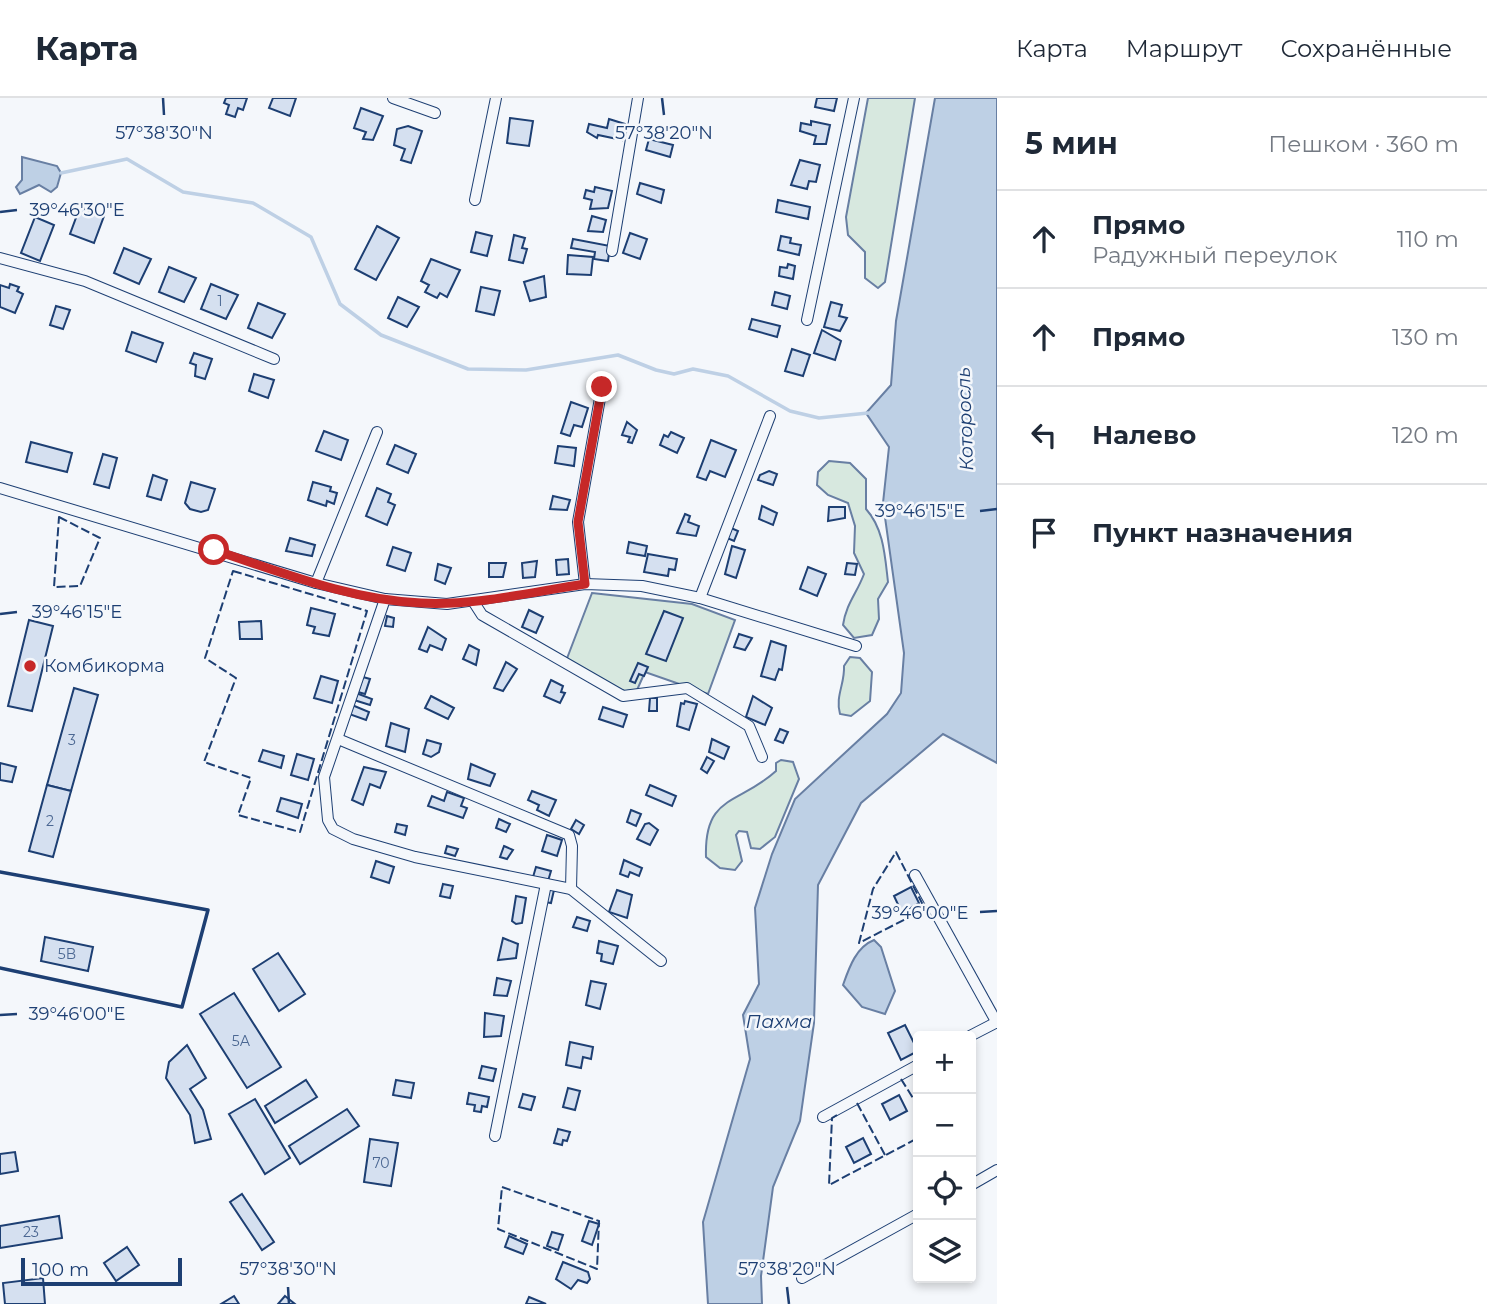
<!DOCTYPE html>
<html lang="ru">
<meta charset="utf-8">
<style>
:root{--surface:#fff;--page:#f6f6f7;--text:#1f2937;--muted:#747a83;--line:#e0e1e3}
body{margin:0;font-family:Montserrat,sans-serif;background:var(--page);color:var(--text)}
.controls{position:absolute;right:21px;bottom:21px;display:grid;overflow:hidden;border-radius:7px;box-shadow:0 4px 10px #0003}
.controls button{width:63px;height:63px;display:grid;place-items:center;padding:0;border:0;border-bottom:2px solid var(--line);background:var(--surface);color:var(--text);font:35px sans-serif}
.scale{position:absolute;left:21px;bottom:18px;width:161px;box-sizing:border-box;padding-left:7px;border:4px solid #1d3f73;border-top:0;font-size:19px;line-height:24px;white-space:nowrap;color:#1d3f73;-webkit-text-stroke:5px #f4f7fb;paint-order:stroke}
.stop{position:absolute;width:21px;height:21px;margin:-16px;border:5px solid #c62828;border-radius:50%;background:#fff}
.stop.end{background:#c62828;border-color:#fff;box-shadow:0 2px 7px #0008}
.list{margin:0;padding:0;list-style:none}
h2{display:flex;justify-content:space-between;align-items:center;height:91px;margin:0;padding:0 28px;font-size:30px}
h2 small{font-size:23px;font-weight:400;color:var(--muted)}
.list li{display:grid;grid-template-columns:46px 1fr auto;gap:21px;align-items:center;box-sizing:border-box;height:98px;padding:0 28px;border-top:2px solid var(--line)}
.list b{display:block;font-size:26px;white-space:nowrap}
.list p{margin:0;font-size:23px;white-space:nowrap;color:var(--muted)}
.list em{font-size:23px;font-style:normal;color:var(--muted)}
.icon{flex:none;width:38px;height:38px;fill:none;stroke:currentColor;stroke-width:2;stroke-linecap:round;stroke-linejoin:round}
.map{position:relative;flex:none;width:997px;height:1206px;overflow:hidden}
header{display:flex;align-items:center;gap:42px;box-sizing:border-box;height:98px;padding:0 35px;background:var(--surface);border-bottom:2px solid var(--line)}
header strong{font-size:33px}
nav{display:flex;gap:38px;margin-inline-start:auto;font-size:24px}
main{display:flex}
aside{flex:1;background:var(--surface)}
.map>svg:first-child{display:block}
</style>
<header>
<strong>Карта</strong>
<nav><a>Карта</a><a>Маршрут</a><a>Сохранённые</a></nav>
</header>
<main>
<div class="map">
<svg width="997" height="1206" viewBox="0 0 997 1206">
<rect width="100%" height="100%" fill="#f4f7fb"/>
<g fill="#d7e8df" stroke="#687fa3" stroke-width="2">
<polygon points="868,0 915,0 885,184 878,190 865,180 865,154 848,137 846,119"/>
<path d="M 829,363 L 850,365 L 866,381 L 866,411 C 884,431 885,459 888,484 L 878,501 L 879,521 L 872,537 L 854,540 L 843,527 C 846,506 857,495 864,476 L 854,455 L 855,428 L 848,405 L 828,397 L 817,387 L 818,374 Z"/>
<polygon points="592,495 692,506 735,522 708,596 645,574 637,592 616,594 566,563"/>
<path d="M 850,559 L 860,560 L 872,574 L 870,603 L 851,618 L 840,616 C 835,598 845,586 844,568 Z"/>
<path d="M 781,662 L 793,664 L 799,681 L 775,739 L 760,751 L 751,750 L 747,734 L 739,733 L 736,737 L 742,763 L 735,772 L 720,770 L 706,759 C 704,696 739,707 776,673 L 776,665 Z"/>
</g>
<g fill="#bed0e5" stroke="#687fa3" stroke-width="2">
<polygon points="935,0 997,0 997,665 943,636 861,705 818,787 814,925 800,1023 773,1089 761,1178 762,1206 708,1206 703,1124 750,961 743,917 759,886 755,810 772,756 795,701 887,616 901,595 904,555 883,405 889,349 866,315 891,287 896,223"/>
<polygon points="22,59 57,68 61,75 57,89 51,94 39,87 20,96 16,89 22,82"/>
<path d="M 874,842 L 881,849 L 895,893 L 885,916 L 862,909 L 843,887 C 849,870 856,849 874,842 Z"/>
</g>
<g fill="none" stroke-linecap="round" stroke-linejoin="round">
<polyline stroke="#bed0e5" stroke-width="3.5" points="61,75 127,61 183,94 253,105 311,139 340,206 381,237 468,271 526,272 618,257 656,272 674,276 693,271 728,278 790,313 819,320 868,315"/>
</g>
<g fill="#d5e0f0" stroke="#1d3f73" stroke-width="2">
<polygon points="226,0 247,0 243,12 238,10 235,19 226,16 229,7 224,5"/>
<polygon points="273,0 296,0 290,18 269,10"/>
<polygon points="817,0 837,0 834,13 815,9"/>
<polygon points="361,10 383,18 373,42 363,41 366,34 354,30"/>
<polygon points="510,20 533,23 529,48 507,45"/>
<polygon points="609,21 625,26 622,42 598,37 597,40 587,34 589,26 607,30"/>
<polygon points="811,23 830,27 826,46 814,46 816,38 800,33 801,25 811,27"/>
<polygon points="408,28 422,33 411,65 401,62 405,51 394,47 397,31"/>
<polygon points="649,41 673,47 670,59 646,52"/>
<polygon points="800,62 820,67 816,84 809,83 807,91 791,87"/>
<polygon points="640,85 664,92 661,105 637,96"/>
<polygon points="595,89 612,93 608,110 590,111 592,102 584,100 586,92 594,94"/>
<polygon points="778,102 810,109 808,121 776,114"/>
<polygon points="80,109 104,118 94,145 70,136"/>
<polygon points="592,118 606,122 603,134 588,133"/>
<polygon points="35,119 54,127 40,163 21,155"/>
<polygon points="377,128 399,140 376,182 355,171"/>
<polygon points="476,134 492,138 487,158 471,154"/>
<polygon points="630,135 647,141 640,161 623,155"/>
<polygon points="514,137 525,140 522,150 527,151 523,165 509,162"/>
<polygon points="781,138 791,140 790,145 801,147 799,157 778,152"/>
<polygon points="573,141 610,148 608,163 594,161 595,154 571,150"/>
<polygon points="124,150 151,161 139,186 114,175"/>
<polygon points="568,157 593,159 591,177 567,176"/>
<polygon points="431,161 460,172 447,199 440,195 437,200 425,194 429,187 421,183"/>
<polygon points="788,166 795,168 793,181 779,178 780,169 787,170"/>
<polygon points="169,169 196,180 184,204 159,194"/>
<polygon points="544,178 546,199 530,203 524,184"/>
<polygon points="10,186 19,189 17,193 23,196 15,215 0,209 0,187 9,190"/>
<polygon points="211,186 238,197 226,221 201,211"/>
<polygon points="481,189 500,193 494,217 476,213"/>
<polygon points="775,194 790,198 787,211 772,207"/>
<polygon points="398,199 419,209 407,229 388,220"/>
<polygon points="831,204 842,207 839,218 847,220 840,233 824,229"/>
<polygon points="258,205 285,216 272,240 248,230"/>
<polygon points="56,208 70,212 63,231 50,227"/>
<polygon points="752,221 780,228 777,239 749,231"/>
<polygon points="822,232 841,243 835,262 814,255"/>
<polygon points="132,234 163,245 156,264 126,253"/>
<polygon points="792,251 810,257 803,278 785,273"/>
<polygon points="194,255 212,261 205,281 195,278 196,267 190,265"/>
<polygon points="254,276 274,282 268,300 249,293"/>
<polygon points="571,304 588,310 582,329 574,327 570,338 561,335"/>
<polygon points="627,324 637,332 632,345 628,344 630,339 622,337"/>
<polygon points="324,333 348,342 341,362 316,353"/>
<polygon points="671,334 684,340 677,355 660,347 664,337 668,339"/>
<polygon points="711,342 736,352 725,379 710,373 706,382 697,379"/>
<polygon points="31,344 72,355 67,374 26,364"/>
<polygon points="395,347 416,356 408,375 387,366"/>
<polygon points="558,348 576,350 574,368 555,365"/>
<polygon points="103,356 117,360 109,390 94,386"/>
<polygon points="769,373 777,376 773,387 758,382 760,377"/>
<polygon points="153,377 167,382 161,402 147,398"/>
<polygon points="191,384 215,391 208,412 201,414 190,411 185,405"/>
<polygon points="313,384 331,389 330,393 337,395 334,406 327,403 326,408 308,402"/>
<polygon points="377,390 391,396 388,404 395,407 387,427 366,418"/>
<polygon points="553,398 570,402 567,412 550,411"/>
<polygon points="762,408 777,415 773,427 759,421"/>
<polygon points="829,409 845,409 845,420 828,423"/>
<polygon points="685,416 690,418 688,424 699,428 696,438 677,435"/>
<polygon points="731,430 738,433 734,443 727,440"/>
<polygon points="290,440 315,447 312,458 286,453"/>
<polygon points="629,444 647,448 645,458 627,455"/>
<polygon points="732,448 745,452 736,480 725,476"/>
<polygon points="393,449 411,455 405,473 387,467"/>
<polygon points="648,456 677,461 675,472 669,471 668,478 644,474"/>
<polygon points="568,461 569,476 557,477 556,462"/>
<polygon points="537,463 535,479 523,480 522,465"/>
<polygon points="489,465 506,465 503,479 489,479"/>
<polygon points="847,465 857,466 855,477 845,476"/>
<polygon points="438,466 451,470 445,486 435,482"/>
<polygon points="808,469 826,476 817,498 800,491"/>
<polygon points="311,510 335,516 329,538 313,535 315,529 307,527"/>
<polygon points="529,512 543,519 536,535 522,529"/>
<polygon points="664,513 683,520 666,563 646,556"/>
<polygon points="387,518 394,520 393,529 385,528"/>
<polygon points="29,522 53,528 32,613 8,608"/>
<polygon points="261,523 262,541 240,541 239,524"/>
<polygon points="428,529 446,541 442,552 430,547 427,554 419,551"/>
<polygon points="739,536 752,540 745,552 734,549"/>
<polygon points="771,543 786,548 782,572 779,571 775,582 761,578"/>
<polygon points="469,547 479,552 476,567 463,561"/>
<polygon points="506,564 517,571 503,593 494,590"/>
<polygon points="638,565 648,569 644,578 639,576 635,585 630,583"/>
<polygon points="321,578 338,583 332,605 314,600"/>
<polygon points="363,579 370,581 365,596 358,594"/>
<polygon points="551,582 563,588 561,594 565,595 560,605 544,598"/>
<polygon points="74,590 98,597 71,693 47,687"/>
<polygon points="356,595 372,601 370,607 354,602"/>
<polygon points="431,598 454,610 448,621 425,610"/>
<polygon points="753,598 772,610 765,627 746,619"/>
<polygon points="650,600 657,600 657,613 649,613"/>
<polygon points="685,603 697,606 689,632 677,628 681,605 684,606"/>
<polygon points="352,607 369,614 366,622 349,616"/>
<polygon points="603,609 627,617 623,629 599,621"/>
<polygon points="391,625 409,631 405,654 386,648"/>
<polygon points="780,631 788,634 783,645 775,642"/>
<polygon points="712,641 729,649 724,661 709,654"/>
<polygon points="427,642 441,646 439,654 431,659 423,656"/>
<polygon points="263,652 284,658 281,670 259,663"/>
<polygon points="297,656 314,661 308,682 291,677"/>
<polygon points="707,659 714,663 707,675 701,671"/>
<polygon points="0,665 16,669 12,684 0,682"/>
<polygon points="471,666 495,676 490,688 468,681"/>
<polygon points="364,669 386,674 380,690 370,686 363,707 352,702"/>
<polygon points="47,687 71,693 53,759 29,753"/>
<polygon points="650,687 676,698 672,708 646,697"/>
<polygon points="532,693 556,702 549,718 537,712 539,707 528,702"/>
<polygon points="447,694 464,700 461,708 467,710 463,720 428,708 432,698 444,703"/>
<polygon points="281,700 302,706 298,720 277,713"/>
<polygon points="631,712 641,716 636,728 627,724"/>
<polygon points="499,721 510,726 506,734 496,730"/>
<polygon points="576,722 584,727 579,736 571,731"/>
<polygon points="649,725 658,732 650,747 637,741 645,726"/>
<polygon points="397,726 407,728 405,737 395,734"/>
<polygon points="547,737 562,742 557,758 542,753"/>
<polygon points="447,748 458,751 455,758 445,755"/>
<polygon points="504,748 513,752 507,761 500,759"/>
<polygon points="624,762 642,770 639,778 630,774 628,779 620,776"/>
<polygon points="376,763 394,769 389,785 371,779"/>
<polygon points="536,769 551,773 548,783 533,779"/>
<polygon points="443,786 453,788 450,800 440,798"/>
<polygon points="911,789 919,805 902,815 894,798"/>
<polygon points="547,791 554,792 551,805 545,804"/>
<polygon points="617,792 632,797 627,820 609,814"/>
<polygon points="516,798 526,800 522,825 516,826 512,823"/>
<polygon points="577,819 590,823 587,833 573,829"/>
<polygon points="45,839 93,849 88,873 41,863"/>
<polygon points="503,840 518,846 516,860 498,862"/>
<polygon points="599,843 618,848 613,866 601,863 602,856 597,855"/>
<polygon points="278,855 305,896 279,913 253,871"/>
<polygon points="497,880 511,883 507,898 494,897"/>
<polygon points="591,883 606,886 600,911 586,907"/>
<polygon points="234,895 281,969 247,990 200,916"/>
<polygon points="485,915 504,918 501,938 484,939"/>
<polygon points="905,927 918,953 901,962 888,935"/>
<polygon points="570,944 593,949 591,961 583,959 581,970 566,967"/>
<polygon points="187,947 206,980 190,991 203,1012 211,1041 195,1045 190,1017 166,980 169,964"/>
<polygon points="482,968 496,971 493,983 479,980"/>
<polygon points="306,982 317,999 275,1025 265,1008"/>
<polygon points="396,982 414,985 411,1000 393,997"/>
<polygon points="568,990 580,993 575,1012 563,1009"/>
<polygon points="469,995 489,999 487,1009 482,1008 481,1014 474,1013 475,1007 467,1006"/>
<polygon points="523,996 535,999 531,1012 519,1009"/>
<polygon points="899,997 907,1013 890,1022 882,1006"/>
<polygon points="255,1001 290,1060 265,1076 229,1016"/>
<polygon points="347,1011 359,1028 300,1066 289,1048"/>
<polygon points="558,1031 570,1034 567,1043 563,1042 562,1047 554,1045"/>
<polygon points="863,1040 871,1056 854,1065 846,1049"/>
<polygon points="370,1041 398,1045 391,1088 364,1084"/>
<polygon points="15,1054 18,1073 0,1076 0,1056"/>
<polygon points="242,1096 274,1144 262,1152 230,1104"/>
<polygon points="59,1118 62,1140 0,1150 0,1128"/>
<polygon points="589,1123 599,1126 592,1147 582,1143"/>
<polygon points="552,1134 563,1137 558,1152 547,1148"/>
<polygon points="509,1138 527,1146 523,1156 505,1149"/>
<polygon points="127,1149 139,1167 116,1183 104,1165"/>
<polygon points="563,1164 588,1174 590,1181 587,1185 578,1182 571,1191 556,1181"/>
<polygon points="43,1180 45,1206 5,1206 3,1185"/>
<polygon points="234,1198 239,1206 221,1206"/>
<polygon points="285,1198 295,1206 278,1206"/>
<polygon points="529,1199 546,1206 526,1206"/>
</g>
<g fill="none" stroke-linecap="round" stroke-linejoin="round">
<defs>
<g id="minor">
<polyline points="393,0 435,15"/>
<polyline points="475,102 496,0"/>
<polyline points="612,153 638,0"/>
<polyline points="0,160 85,183 274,261"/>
<polyline points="807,222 854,0"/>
<polyline points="0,390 316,485 385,501 447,506 585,486 642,488 700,500 856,548"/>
<polyline points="316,485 377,334"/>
<polyline points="585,486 578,424 602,289"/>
<polyline points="700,500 770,318"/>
<polyline points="385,501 324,679 328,722 333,731 353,741 415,759 571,791 661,863"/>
<polyline points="473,503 482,517 623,598 687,590 749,628 762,659"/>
<polyline points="338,641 569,737 572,748 571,791"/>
<polyline points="915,777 997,925"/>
<polyline points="970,938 997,924"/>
<polyline points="823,1019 918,967"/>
<polyline points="495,1038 546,786"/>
<polyline points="971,1087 997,1072"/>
<polyline points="802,1180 918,1116"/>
</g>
</defs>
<use href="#minor" stroke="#1d3f73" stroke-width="12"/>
<use href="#minor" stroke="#f4f7fb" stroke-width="10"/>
<g stroke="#1d3f73" stroke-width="2" stroke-dasharray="9 3.5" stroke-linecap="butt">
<polygon points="59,419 100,440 80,488 54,489"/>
<polygon points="233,473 367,513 300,734 238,717 251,680 204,664 236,580 205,560"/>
<polygon points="896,754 925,811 859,845 873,791"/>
<polyline points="901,981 918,1008"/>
<polyline points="857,1005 885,1057"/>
<polyline points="837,1017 832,1020 829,1087 918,1040"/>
<polygon points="502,1089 599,1123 597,1171 498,1131"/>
</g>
<polyline stroke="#1d3f73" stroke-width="3.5" points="0,774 208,812 182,909 0,870"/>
</g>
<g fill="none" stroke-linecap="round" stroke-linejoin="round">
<path stroke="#c62828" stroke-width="9" d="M 214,452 C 281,474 350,502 421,505 C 475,508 531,494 585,486 L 578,424 L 602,289"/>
</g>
<path fill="none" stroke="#1d3f73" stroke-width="2.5" d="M 163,0 L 164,17M 662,0 L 664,17M 0,114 L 17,112M 980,413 L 997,411M 0,516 L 17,514M 980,814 L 997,813M 0,917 L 17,916M 288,1189 L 289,1206M 787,1189 L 789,1206"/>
<circle fill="#c62828" stroke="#f4f7fb" stroke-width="2.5" cx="30" cy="568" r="7"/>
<g text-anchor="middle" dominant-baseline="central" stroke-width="5" stroke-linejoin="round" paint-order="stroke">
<g font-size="14" fill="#4b6792">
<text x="220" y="203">1</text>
<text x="72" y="642">3</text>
<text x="50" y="723">2</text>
<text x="67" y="856">5В</text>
<text x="241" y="943">5А</text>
<text x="381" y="1065">70</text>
<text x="31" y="1134">23</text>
</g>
<g font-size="18" fill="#1d3f73" stroke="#f4f7fb" text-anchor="start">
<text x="44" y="568">Комбикорма</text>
</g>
<g font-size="19" font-style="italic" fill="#1d3f73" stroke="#f4f7fb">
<text transform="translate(965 321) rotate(-92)">Которосль</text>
<text x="779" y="923">Пахма</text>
</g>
</g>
<g font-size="18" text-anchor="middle" fill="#1d3f73" stroke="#f4f7fb" stroke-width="5" stroke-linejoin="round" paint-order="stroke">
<text x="164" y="41">57°38'30"N</text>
<text x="664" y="41">57°38'20"N</text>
<text x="77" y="118">39°46'30"E</text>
<text x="920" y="419">39°46'15"E</text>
<text x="77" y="520">39°46'15"E</text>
<text x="920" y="821">39°46'00"E</text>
<text x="77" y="922">39°46'00"E</text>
<text x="288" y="1177">57°38'30"N</text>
<text x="787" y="1177">57°38'20"N</text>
</g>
</svg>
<div class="controls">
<button>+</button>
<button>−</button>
<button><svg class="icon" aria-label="locate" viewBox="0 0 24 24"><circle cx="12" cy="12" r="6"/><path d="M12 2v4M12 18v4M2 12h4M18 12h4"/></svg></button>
<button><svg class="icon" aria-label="layers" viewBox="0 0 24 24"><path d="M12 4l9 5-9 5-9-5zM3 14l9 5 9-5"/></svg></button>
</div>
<div class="scale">100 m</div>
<div class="stop" style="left:214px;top:452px"></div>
<div class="stop end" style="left:602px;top:289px"></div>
</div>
<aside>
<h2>5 мин<small>Пешком · 360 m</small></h2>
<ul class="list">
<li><svg class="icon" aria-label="ahead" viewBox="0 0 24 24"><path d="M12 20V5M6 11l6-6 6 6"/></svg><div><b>Прямо</b><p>Радужный переулок</p></div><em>110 m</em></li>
<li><svg class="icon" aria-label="ahead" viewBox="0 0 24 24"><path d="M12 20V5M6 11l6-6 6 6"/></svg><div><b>Прямо</b></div><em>130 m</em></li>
<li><svg class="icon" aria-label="left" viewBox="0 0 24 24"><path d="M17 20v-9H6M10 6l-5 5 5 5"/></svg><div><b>Налево</b></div><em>120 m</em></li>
<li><svg class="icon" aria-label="arrive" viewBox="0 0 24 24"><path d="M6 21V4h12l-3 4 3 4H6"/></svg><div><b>Пункт назначения</b></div></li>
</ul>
</aside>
</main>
